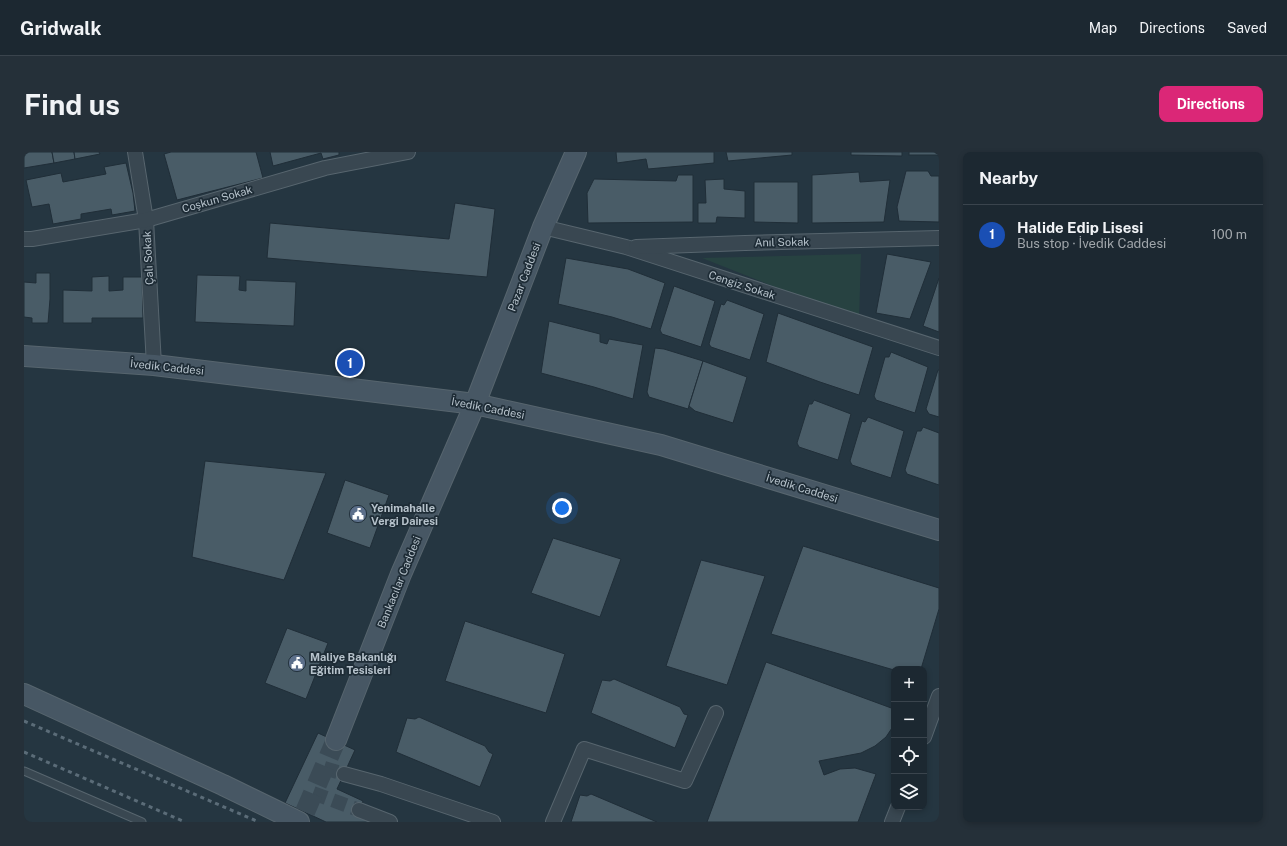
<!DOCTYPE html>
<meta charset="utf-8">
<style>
:root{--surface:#1c2831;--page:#253039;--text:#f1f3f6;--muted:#a0a6ab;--line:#3a444d;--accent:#db2777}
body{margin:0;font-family:"Public Sans",sans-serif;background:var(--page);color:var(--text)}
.controls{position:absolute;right:12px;bottom:12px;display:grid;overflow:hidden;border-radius:8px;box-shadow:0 2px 6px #0003}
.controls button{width:36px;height:36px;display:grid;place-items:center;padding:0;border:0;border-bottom:1px solid var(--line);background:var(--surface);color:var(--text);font:20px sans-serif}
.you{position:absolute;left:538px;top:356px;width:14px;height:14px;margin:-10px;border:3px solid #fff;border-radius:50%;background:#1a73e8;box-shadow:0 0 0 6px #1a73e833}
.badge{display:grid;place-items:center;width:26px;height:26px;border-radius:50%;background:var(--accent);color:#fff;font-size:13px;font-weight:700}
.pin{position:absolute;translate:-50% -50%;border:2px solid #fff;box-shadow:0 1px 4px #0006}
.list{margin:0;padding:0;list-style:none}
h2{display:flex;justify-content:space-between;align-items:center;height:52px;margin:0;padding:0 16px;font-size:17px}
h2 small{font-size:13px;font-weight:400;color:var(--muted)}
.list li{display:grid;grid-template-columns:26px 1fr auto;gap:12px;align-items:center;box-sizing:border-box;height:60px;padding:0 16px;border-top:1px solid var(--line)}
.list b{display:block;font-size:15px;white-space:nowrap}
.list p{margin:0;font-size:13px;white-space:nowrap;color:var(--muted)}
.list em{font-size:13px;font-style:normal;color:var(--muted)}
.icon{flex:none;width:22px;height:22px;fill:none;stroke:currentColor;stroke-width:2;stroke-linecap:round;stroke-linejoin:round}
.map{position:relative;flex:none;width:915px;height:670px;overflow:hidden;border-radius:8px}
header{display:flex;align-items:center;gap:24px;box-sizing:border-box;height:56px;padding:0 20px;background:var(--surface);border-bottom:1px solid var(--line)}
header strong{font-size:19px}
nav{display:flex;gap:22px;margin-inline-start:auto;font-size:14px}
.intro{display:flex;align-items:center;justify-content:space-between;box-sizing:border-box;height:96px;padding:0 24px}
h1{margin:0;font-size:28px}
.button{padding:10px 18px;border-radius:8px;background:var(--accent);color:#fff;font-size:14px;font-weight:700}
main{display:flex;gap:24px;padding:0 24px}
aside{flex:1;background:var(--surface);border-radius:8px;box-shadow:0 2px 6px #0003}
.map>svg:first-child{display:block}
</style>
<header>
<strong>Gridwalk</strong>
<nav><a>Map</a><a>Directions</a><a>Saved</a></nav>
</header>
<div class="intro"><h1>Find us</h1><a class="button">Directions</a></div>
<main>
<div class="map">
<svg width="915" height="670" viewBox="0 0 915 670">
<rect width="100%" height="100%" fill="#253641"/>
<polygon fill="#274241" points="837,102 835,168 678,106"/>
<g fill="#495c67" stroke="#202e38">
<polygon points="0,0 28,0 30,11 0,16"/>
<polygon points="28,0 50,0 51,7 30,11"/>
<polygon points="50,0 75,0 76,2 51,7"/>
<polygon points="147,0 232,0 239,26 153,48 140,2"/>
<polygon points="246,0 315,0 315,3 299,7 297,1 249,14"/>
<polygon points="592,0 690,0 690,11 624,17 622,7 593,11"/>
<polygon points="702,0 768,0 768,3 704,9"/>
<polygon points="827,0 878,0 878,4 827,3"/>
<rect x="885" y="0" width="30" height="3"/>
<polygon points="102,11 109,41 111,59 88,63 87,57 57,62 57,67 29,72 25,52 8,55 2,28 37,21 39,30 82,22 80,15"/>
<polygon points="882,19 904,19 907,24 915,24 915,70 875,69 873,55"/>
<polygon points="835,20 836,30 866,28 860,70 788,71 788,23"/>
<polygon points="654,23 669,23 669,70 564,71 563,41 570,27 652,29"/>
<polygon points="700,27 700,37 721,39 721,66 693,65 692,71 674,71 674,51 682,51 681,28"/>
<polygon points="730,30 774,30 774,71 730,70"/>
<polygon points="431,51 471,57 463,125 243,106 246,71 425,87"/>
<polygon points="863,102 907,110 886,167 852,161"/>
<polygon points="542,106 604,117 641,131 627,177 588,165 534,152"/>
<polygon points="12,121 26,121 26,147 24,171 8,171 8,166 0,165 0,130 12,131"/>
<polygon points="173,123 216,124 215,138 222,139 222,128 272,130 270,174 171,170"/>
<polygon points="85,124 85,139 99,138 99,125 118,125 119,166 68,166 68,171 39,171 39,138 68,139 68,125"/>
<polygon points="915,126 915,180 899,174"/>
<polygon points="650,134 691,149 677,195 638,182 636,178"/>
<polygon points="703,148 740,162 726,208 687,195 685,192 697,152 700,153"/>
<polygon points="754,161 849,195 835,243 796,230 742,210"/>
<polygon points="525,169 576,182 576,190 583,192 585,187 619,193 609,247 570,235 517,221"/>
<polygon points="631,196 640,197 679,209 664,257 625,245 623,240"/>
<polygon points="867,200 904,215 891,261 852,248 850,244 861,205 865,205"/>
<polygon points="679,209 723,225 709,271 671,259 665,254"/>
<polygon points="914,218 915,218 915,265 905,262 902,257"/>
<polygon points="790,248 827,262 814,308 775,295 773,291 785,252 788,252"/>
<polygon points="844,265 880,279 867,326 828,313 826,309 838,269 841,270"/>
<polygon points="899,275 915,281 915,333 883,322 881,318 893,279 897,279"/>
<polygon points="181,309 302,321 260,428 168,405"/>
<polygon points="321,328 365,343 346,396 303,381"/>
<polygon points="529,386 597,407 576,465 507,441"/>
<polygon points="779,394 915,436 915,457 897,517 870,517 870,518 747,482"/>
<polygon points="677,408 741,424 703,533 642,514"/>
<polygon points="441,469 541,502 522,561 421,529"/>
<polygon points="263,476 304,491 282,547 241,531"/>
<polygon points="742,510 870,557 870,573 862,585 851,594 837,601 795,609 800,623 816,617 831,616 852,622 834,670 683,670"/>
<polygon points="590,527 656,555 660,562 664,563 651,596 567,561 578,528 586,529"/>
<polygon points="395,565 461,594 465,600 469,602 456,635 372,600 383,566 391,567"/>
<polygon points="294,581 331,598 313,637 339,649 333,662 350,670 302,670 261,651"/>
<polygon points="567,642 633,670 547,670 556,643 563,644"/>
</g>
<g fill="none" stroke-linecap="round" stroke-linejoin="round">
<g stroke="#3b4b56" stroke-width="14" stroke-dasharray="14 7" stroke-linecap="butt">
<polyline points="300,616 320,622"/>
<polyline points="289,641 335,658"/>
</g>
<polyline stroke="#3b4b56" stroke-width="20" stroke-dasharray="20 10" stroke-linecap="butt" points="281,660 312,588"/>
<defs>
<polyline id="lane" points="0,619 118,670"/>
<g id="street">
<polyline points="111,0 122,68 130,213"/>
<polyline points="519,75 602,95 915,196"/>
<polyline points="0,87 8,87 122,68 301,16 384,0"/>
<polyline points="612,95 721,91 915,86"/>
<polyline points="900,585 915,544"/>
<polyline points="320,622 357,632 469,670"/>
<polyline points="335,658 366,670"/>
<polyline points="529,670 560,597 661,629 692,561"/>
<polyline points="868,670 874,655"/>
</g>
<g id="secondary">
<polyline points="0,204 130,213 451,252 637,293 915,378"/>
<polyline points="0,542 199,633 275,670"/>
<polyline points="312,588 377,422 451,252 519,75 552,0"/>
</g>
</defs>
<use href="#lane" stroke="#57656e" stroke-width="9"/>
<use href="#street" stroke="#57656e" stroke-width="16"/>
<use href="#secondary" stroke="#57656e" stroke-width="22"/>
<use href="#lane" stroke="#394751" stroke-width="7"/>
<use href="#street" stroke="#394751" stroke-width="14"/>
<use href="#secondary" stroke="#475764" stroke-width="20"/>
<g stroke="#5b6c78" stroke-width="3" stroke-dasharray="4 4" stroke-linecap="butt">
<polyline points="0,569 235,670"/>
<polyline points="0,600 161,670"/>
</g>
</g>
<defs>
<symbol id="civic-disc" viewBox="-11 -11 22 22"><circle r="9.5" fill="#5c6f8a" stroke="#1e2c36"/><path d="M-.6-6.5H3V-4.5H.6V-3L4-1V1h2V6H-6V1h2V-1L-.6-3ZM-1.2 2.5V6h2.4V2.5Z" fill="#fff"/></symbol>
</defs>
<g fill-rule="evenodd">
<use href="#civic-disc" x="324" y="352" width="20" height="20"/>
<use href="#civic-disc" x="263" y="501" width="20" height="20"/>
</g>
<g text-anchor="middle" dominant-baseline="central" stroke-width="3.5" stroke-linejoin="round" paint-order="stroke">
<g font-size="11" fill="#b6c2cb" stroke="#1e2c36">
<text transform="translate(193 47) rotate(-16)">Coşkun Sokak</text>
<text transform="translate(758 90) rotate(-1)">Anıl Sokak</text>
<text transform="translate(124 106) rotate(-93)">Çalı Sokak</text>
<text transform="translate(500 125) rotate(-69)">Pazar Caddesi</text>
<text transform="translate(718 133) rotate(18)">Cengiz Sokak</text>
<text transform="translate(143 215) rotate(6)">İvedik Caddesi</text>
<text transform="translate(464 256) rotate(11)">İvedik Caddesi</text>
<text transform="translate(778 336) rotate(17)">İvedik Caddesi</text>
<text transform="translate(375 430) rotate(-68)">Bankacılar Caddesi</text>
</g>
<g font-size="11" font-weight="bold" fill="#b6c2cb" stroke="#1e2c36" text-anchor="start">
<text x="347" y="356">Yenimahalle<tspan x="347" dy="13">Vergi Dairesi</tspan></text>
<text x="286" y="505">Maliye Bakanlığı<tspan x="286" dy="13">Eğitim Tesisleri</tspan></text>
</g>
</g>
</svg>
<div class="controls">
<button>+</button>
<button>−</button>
<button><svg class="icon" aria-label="locate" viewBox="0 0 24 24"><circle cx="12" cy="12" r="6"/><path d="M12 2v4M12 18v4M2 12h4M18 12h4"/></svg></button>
<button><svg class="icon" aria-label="layers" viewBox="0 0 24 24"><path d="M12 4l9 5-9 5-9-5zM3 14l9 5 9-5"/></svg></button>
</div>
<div class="you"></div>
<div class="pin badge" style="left:326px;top:211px;background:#1a4fb4">1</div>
</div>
<aside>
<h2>Nearby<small></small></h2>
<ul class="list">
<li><span class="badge" style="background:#1a4fb4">1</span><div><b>Halide Edip Lisesi</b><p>Bus stop · İvedik Caddesi</p></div><em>100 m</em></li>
</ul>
</aside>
</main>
